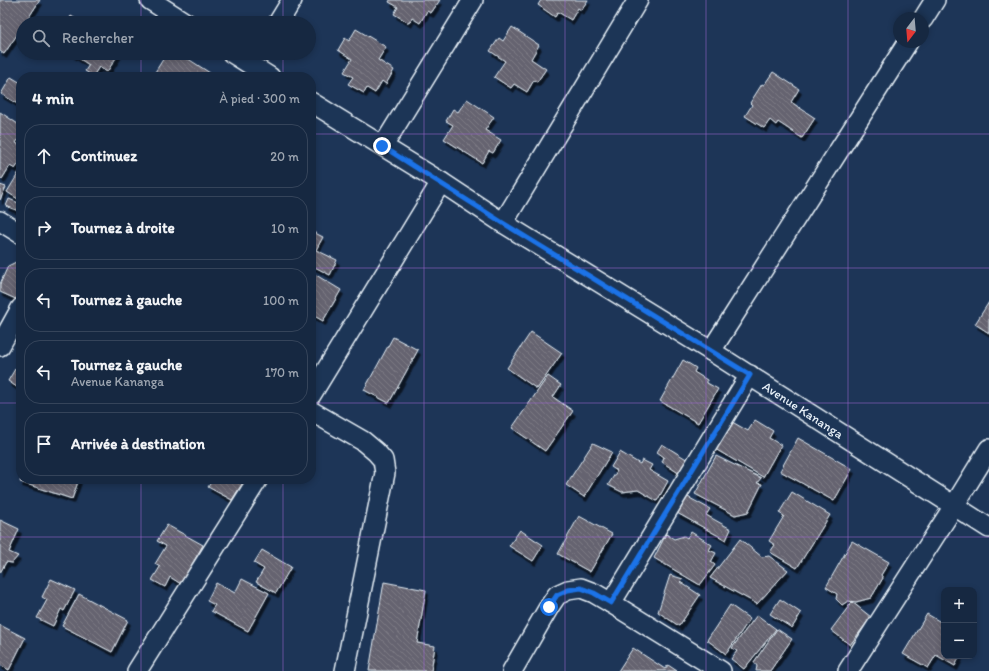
<!DOCTYPE html>
<html lang="fr">
<meta charset="utf-8">
<style>
:root{--surface:#162841;--page:#23344c;--text:#f1f3f6;--muted:#9ea6b1;--line:#35445a}
body{margin:0;font-family:Itim,sans-serif;background:var(--page);color:var(--text)}
.controls{position:absolute;right:12px;bottom:12px;display:grid;overflow:hidden;border-radius:8px;box-shadow:0 2px 6px #0003}
.controls button{width:36px;height:36px;display:grid;place-items:center;padding:0;border:0;border-bottom:1px solid var(--line);background:var(--surface);color:var(--text);font:20px sans-serif}
.compass{position:absolute;left:893px;top:12px;width:36px;height:36px;border-radius:50%;background:var(--surface);box-shadow:0 2px 6px #0003;rotate:196deg}
.stop{position:absolute;width:12px;height:12px;margin:-9px;border:3px solid #1a73e8;border-radius:50%;background:#fff}
.stop.end{background:#1a73e8;border-color:#fff;box-shadow:0 1px 4px #0008}
.list{margin:0;padding:0;list-style:none}
h2{display:flex;justify-content:space-between;align-items:center;height:52px;margin:0;padding:0 16px;font-size:17px}
h2 small{font-size:13px;font-weight:400;color:var(--muted)}
.list li{display:grid;grid-template-columns:26px 1fr auto;gap:12px;align-items:center;box-sizing:border-box;height:64px;margin:0 8px 8px;padding:0 8px;border:1px solid var(--line);border-radius:16px}
.list b{display:block;font-size:15px;white-space:nowrap}
.list p{margin:0;font-size:13px;white-space:nowrap;color:var(--muted)}
.list em{font-size:13px;font-style:normal;color:var(--muted)}
.icon{flex:none;width:22px;height:22px;fill:none;stroke:currentColor;stroke-width:2;stroke-linecap:round;stroke-linejoin:round}
.map{position:relative;flex:none;width:989px;height:671px;overflow:hidden}
.search{position:absolute;background:var(--surface);box-shadow:0 2px 6px #0003;left:16px;top:16px;width:300px;height:44px;display:flex;align-items:center;gap:10px;box-sizing:border-box;padding:0 14px;border-radius:22px;color:var(--muted);font-size:15px}
.panel{position:absolute;background:var(--surface);box-shadow:0 2px 6px #0003;left:16px;top:72px;width:300px;height:412px;border-radius:16px}
.map>svg:first-child{display:block}
</style>
<div class="map">
<svg width="989" height="671" viewBox="0 0 989 671">
<defs>
<pattern id="building-back-hatch" width="6" height="6" patternUnits="userSpaceOnUse"><rect width="6" height="6" fill="#65636f"/><path d="M-1 5l2 2M0 0l6 6M5-1l2 2" fill="none" stroke="#7b7a84"/></pattern>
<filter id="shadow"><feDropShadow dx="2.5" dy="4.5" stdDeviation="0" flood-color="#0009"/></filter>
</defs>
<rect width="100%" height="100%" fill="#1d3557"/>
<filter id="ink" filterUnits="userSpaceOnUse"><feTurbulence type="fractalNoise" baseFrequency=".025" numOctaves="2"/><feDisplacementMap in="SourceGraphic" scale="8" xChannelSelector="R" yChannelSelector="G"/><feConvolveMatrix kernelMatrix="1 2 1 2 8 2 1 2 1" color-interpolation-filters="sRGB"/></filter>
<g filter="url(#ink)">
<g fill="url(#building-back-hatch)" stroke="#e8f1f8" filter="url(#shadow)">
<polygon points="0,0 40,0 25,23 23,23 23,26 4,54 0,51"/>
<polygon points="390,0 440,0 431,13 427,11 420,23 412,18 409,23 394,14 398,7 389,2"/>
<polygon points="541,0 588,0 581,10 578,8 571,20 558,12 555,17 538,5"/>
<polygon points="71,16 83,23 67,23"/>
<polygon points="512,27 539,45 531,59 546,69 537,82 534,80 527,92 514,84 511,88 494,77 505,61 490,51 499,38 503,41"/>
<polygon points="356,29 386,47 378,60 394,70 386,84 382,81 375,93 367,88 364,93 348,84 353,77 344,72 352,59 338,50 345,38 349,41"/>
<polygon points="71,53 119,53 107,72 99,67 93,76 85,71 89,65"/>
<polygon points="167,53 179,53 210,73 208,77 152,77"/>
<polygon points="773,72 799,89 791,102 815,118 802,138 778,122 776,125 770,120 764,128 745,116 752,105 750,103 762,84 764,85"/>
<polygon points="11,77 21,83 21,106 1,94"/>
<polygon points="467,99 494,117 485,130 501,140 493,153 489,151 482,163 444,139 453,125 446,121 453,109 458,112"/>
<polygon points="0,112 21,126 21,135 16,143 21,146 21,160 15,169 10,166 2,179 0,177"/>
<polygon points="21,169 21,201 7,192"/>
<polygon points="0,185 6,187 0,200"/>
<polygon points="9,199 21,204 21,212 6,206"/>
<polygon points="311,231 323,237 316,250 337,260 330,275 311,265"/>
<polygon points="18,261 21,263 21,295 18,300 0,292 0,284 8,266"/>
<polygon points="311,272 341,290 323,321 311,314"/>
<polygon points="989,302 989,333 975,324"/>
<polygon points="531,332 562,353 537,389 507,368"/>
<polygon points="393,337 418,350 389,403 364,390"/>
<polygon points="683,360 696,368 694,372 707,380 707,383 718,389 698,423 660,401"/>
<polygon points="15,369 21,372 21,390 8,381"/>
<polygon points="548,376 561,385 553,397 573,411 545,451 512,428"/>
<polygon points="727,419 748,431 755,420 773,431 769,438 781,445 763,477 710,446"/>
<polygon points="798,438 852,469 834,501 780,471"/>
<polygon points="593,443 612,452 584,497 566,485"/>
<polygon points="662,444 688,460 680,474 662,462 664,457 657,452"/>
<polygon points="620,452 640,464 642,460 652,465 649,470 668,481 657,501 638,490 622,492 608,485 617,471 611,467"/>
<polygon points="716,456 761,478 757,483 762,484 748,512 735,515 695,494"/>
<polygon points="21,478 21,479 79,479 72,499 20,482"/>
<polygon points="213,479 245,479 232,500 208,487"/>
<polygon points="792,492 830,515 797,568 770,552 775,545 769,541 784,516 779,513"/>
<polygon points="686,496 710,509 706,515 731,529 726,540 677,513"/>
<polygon points="579,516 612,534 590,572 558,554"/>
<polygon points="0,520 19,529 9,552 18,556 12,563 6,562 0,573"/>
<polygon points="167,525 203,545 181,584 170,577 165,587 152,580 160,567 155,564 166,546 157,541"/>
<polygon points="520,530 543,545 533,561 509,546"/>
<polygon points="691,532 712,545 709,550 716,553 711,562 715,565 700,585 654,558 666,534 674,539 684,536 687,538"/>
<polygon points="740,539 762,557 769,556 788,570 757,604 710,578"/>
<polygon points="852,541 889,562 881,575 883,578 871,598 856,602 848,601 842,605 836,599 837,594 826,587"/>
<polygon points="262,550 291,567 276,593 256,582 264,569 254,563"/>
<polygon points="670,575 683,579 680,582 700,595 679,626 658,612"/>
<polygon points="51,579 75,590 64,611 61,609 53,626 37,618 47,600 42,597"/>
<polygon points="242,579 269,593 248,631 211,611 215,605 207,601 216,583 235,593"/>
<polygon points="384,582 426,590 417,643 435,646 431,671 369,671"/>
<polygon points="79,594 128,620 112,652 62,626"/>
<polygon points="780,599 801,613 792,628 770,614"/>
<polygon points="852,602 871,617 850,645 831,630"/>
<polygon points="730,605 750,619 726,654 707,640"/>
<polygon points="927,614 944,624 944,656 960,656 955,666 936,655 928,668 903,654"/>
<polygon points="757,615 776,629 744,669 731,659 737,651 732,648"/>
<polygon points="0,625 25,638 9,670 0,665"/>
<polygon points="777,629 792,639 770,671 756,671 757,666 754,662"/>
<polygon points="633,648 665,669 668,665 677,671 618,671"/>
</g>
<g fill="none" stroke-linecap="round" stroke-linejoin="round">
<defs>
<g id="street">
<polyline points="150,0 186,23"/>
<polyline points="923,19 935,0"/>
<polyline points="278,23 292,0"/>
<polyline points="232,53 270,77"/>
<polyline points="311,102 441,182 503,223 711,351 989,528"/>
<polyline points="383,146 473,0"/>
<polyline points="0,221 21,234"/>
<polyline points="503,223 638,0"/>
<polyline points="0,346 21,308"/>
<polyline points="711,351 908,42"/>
<polyline points="311,395 441,182"/>
<polyline points="311,411 363,441 376,452 383,460 385,473 345,671"/>
<polyline points="611,603 750,375"/>
<polyline points="137,671 258,479"/>
<polyline points="512,671 549,607 557,595 568,590 581,588 594,593 611,603 721,671"/>
<polyline points="848,671 954,506 989,449"/>
</g>
</defs>
<use href="#street" stroke="#e8f1f8" stroke-width="22"/>
<use href="#street" stroke="#1d3557" stroke-width="19"/>
</g>
</g>
<g fill="none" stroke-linecap="round" stroke-linejoin="round" filter="url(#ink)">
<polyline stroke="#1a73e8" stroke-width="5" points="382,146 503,223 750,375 611,603 594,593 581,588 568,590 557,595 549,607"/>
</g>
<path fill="none" stroke="#9c67d0" stroke-width="1" stroke-opacity="0.55" d="M 141,0 L 141,23M 283,0 L 283,23M 424,0 L 424,671M 565,0 L 565,671M 706,0 L 706,671M 848,0 L 848,671M 141,53 L 141,77M 283,53 L 283,77M 0,134 L 21,134M 311,134 L 989,134M 0,268 L 21,268M 311,268 L 989,268M 0,403 L 21,403M 311,403 L 989,403M 141,479 L 141,671M 283,479 L 283,671M 0,537 L 989,537"/>
<g text-anchor="middle" dominant-baseline="central" stroke-width="4" stroke-linejoin="round" paint-order="stroke">
<g font-size="13" fill="#e8f1f8" stroke="#1d3557">
<text transform="translate(803 410) rotate(33)">Avenue Kananga</text>
</g>
</g>
</svg>
<div class="controls">
<button>+</button>
<button>−</button>
</div>
<svg class="compass" viewBox="-18 -18 36 36"><path d="M0-13l5 13h-10z" fill="#e53935"/><path d="M0 13l5-13h-10z" fill="#9ea6b1"/></svg>
<div class="stop" style="left:549px;top:607px"></div>
<div class="stop end" style="left:382px;top:146px"></div>
<div class="search"><svg class="icon" aria-label="search" viewBox="0 0 24 24"><circle cx="10" cy="10" r="6"/><path d="M15 15l6 6"/></svg>Rechercher</div>
<section class="panel">
<h2>4 min<small>À pied · 300 m</small></h2>
<ul class="list">
<li><svg class="icon" aria-label="ahead" viewBox="0 0 24 24"><path d="M12 20V5M6 11l6-6 6 6"/></svg><div><b>Continuez</b></div><em>20 m</em></li>
<li><svg class="icon" aria-label="right" viewBox="0 0 24 24"><path d="M7 20v-9h11M14 6l5 5-5 5"/></svg><div><b>Tournez à droite</b></div><em>10 m</em></li>
<li><svg class="icon" aria-label="left" viewBox="0 0 24 24"><path d="M17 20v-9H6M10 6l-5 5 5 5"/></svg><div><b>Tournez à gauche</b></div><em>100 m</em></li>
<li><svg class="icon" aria-label="left" viewBox="0 0 24 24"><path d="M17 20v-9H6M10 6l-5 5 5 5"/></svg><div><b>Tournez à gauche</b><p>Avenue Kananga</p></div><em>170 m</em></li>
<li><svg class="icon" aria-label="arrive" viewBox="0 0 24 24"><path d="M6 21V4h12l-3 4 3 4H6"/></svg><div><b>Arrivée à destination</b></div></li>
</ul>
</section>
</div>
